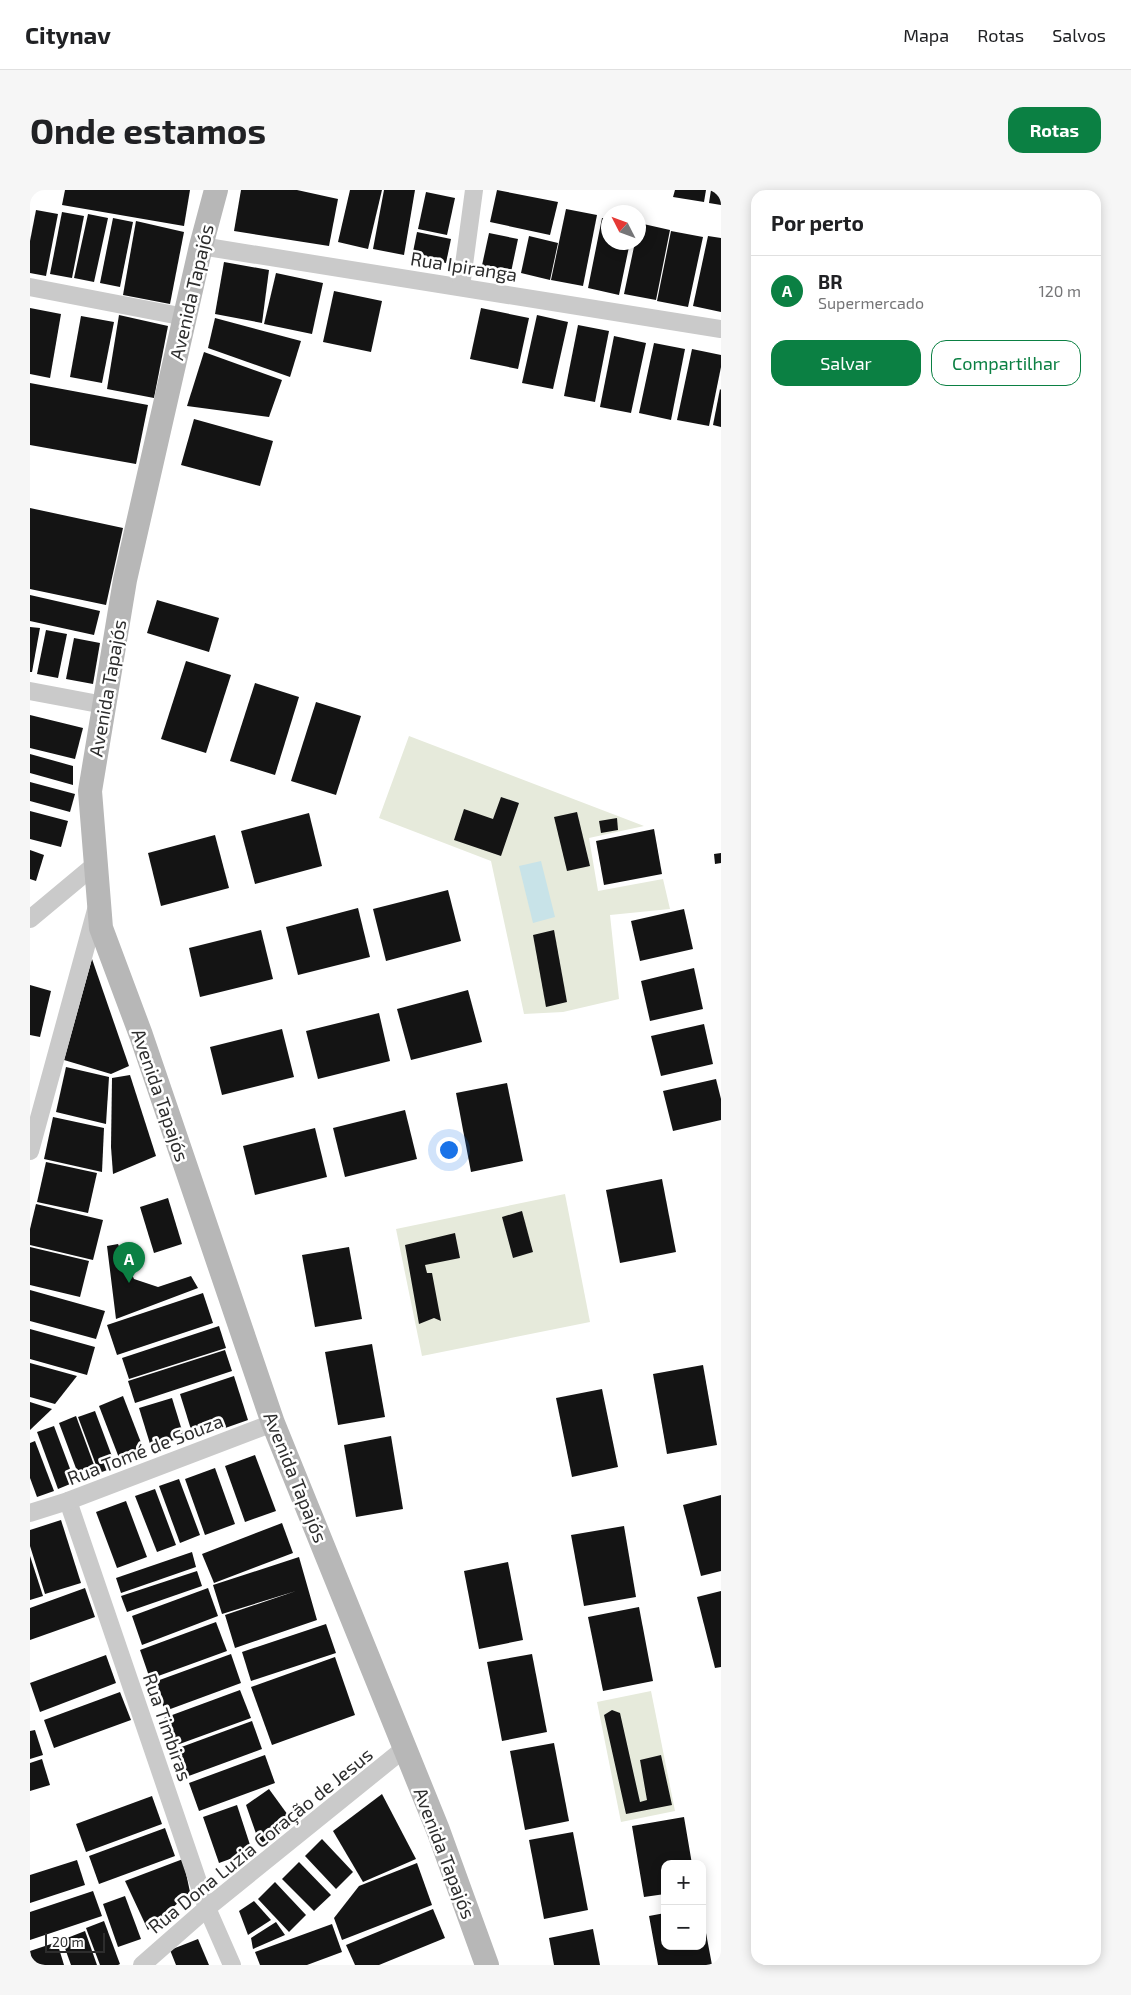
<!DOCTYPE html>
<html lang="pt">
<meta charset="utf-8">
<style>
:root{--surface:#fff;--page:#f6f6f6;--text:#202124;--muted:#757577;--line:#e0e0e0;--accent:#0b8043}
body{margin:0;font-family:"Exo 2",sans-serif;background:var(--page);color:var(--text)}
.controls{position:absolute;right:15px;bottom:15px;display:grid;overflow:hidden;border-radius:10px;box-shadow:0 2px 12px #0003}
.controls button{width:45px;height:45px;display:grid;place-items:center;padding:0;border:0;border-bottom:1px solid var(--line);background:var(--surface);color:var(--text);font:25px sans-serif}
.compass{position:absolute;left:571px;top:15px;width:45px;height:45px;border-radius:50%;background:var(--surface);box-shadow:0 2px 12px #0003;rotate:312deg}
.scale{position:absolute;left:15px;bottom:12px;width:60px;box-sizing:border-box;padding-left:5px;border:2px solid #2d2d2d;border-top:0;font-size:14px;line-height:18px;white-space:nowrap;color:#2d2d2d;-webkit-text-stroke:4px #fff;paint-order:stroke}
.you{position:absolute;left:418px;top:959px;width:18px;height:18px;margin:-12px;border:4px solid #fff;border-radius:50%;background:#1a73e8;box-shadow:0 0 0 8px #1a73e833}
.badge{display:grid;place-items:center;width:32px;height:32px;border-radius:50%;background:var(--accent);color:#fff;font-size:16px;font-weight:700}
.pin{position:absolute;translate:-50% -41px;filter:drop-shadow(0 1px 2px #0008)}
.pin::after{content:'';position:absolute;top:26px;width:18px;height:15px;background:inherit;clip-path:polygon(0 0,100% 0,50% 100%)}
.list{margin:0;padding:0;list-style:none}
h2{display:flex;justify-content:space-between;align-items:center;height:65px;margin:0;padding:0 20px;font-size:21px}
h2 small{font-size:16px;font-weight:400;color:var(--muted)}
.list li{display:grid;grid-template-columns:32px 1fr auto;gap:15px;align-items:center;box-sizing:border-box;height:70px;padding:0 20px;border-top:1px solid var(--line)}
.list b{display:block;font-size:19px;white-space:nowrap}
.list p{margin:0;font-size:16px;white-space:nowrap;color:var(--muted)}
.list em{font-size:16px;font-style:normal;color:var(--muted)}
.actions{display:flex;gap:10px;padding:15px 20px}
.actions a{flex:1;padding:11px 0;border:1px solid var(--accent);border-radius:15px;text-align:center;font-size:18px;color:var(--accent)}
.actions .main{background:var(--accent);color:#fff}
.map{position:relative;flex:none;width:691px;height:1775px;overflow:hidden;border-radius:15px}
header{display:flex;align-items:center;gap:30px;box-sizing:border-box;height:70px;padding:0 25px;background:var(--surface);border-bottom:1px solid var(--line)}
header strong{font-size:24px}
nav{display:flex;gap:28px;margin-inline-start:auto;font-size:18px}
.intro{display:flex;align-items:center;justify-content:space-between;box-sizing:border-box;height:120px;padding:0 30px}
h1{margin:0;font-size:35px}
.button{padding:12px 22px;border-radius:15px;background:var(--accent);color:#fff;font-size:18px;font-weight:700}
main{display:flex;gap:30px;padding:0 30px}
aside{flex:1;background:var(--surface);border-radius:15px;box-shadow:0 2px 12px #0003}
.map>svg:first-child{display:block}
</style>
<header>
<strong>Citynav</strong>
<nav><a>Mapa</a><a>Rotas</a><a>Salvos</a></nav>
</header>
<div class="intro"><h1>Onde estamos</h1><a class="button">Rotas</a></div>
<main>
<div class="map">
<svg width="691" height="1775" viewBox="0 0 691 1775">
<rect width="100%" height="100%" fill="#fff"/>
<g fill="#e6eadb">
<polygon points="379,546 614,636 559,648 568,701 633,689 640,719 580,725 589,809 533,822 494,824 461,671 349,628"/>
<polygon points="535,1004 560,1132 392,1166 366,1039"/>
<polygon points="621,1501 645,1621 591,1632 567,1512"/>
</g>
<polygon fill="#c8e3e8" points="511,671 525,727 503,733 489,676"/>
<g fill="#141414">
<polygon points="35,0 160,0 154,36 32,15"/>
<polygon points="211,0 267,0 308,9 299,56 204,41"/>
<polygon points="320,0 352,0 338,59 308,52"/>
<polygon points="354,0 385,0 374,65 343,59"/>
<polygon points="467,0 528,12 520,45 460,32"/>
<polygon points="645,0 676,0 674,12 643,7"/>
<polygon points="681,0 691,0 691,15 679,13"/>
<polygon points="396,2 425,8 417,45 388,39"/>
<polygon points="536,19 567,25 553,96 521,90"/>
<polygon points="6,20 28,24 16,86 0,83 0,51"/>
<polygon points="32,22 54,26 42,88 20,84"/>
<polygon points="58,24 78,28 64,92 44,88"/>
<polygon points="83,28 103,32 90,97 70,93"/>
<polygon points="572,28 578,29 578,52 600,52 589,105 558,98"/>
<polygon points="106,31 154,42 140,114 93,105"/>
<polygon points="609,33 640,40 626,110 594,104 605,52 608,52"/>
<polygon points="641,41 673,47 658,117 627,111"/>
<polygon points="387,42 421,49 416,73 382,67"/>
<polygon points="459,43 488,49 480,87 451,80"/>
<polygon points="499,46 528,53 520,90 491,83"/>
<polygon points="678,46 691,48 691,122 663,116"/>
<polygon points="194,72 239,80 232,133 185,124"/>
<polygon points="246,83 293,93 282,144 234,134"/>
<polygon points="304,101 352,111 341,162 293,152"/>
<polygon points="0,118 31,124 20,188 0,184"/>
<polygon points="451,118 499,128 488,179 440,169"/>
<polygon points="89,125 138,136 124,208 77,199"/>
<polygon points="507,125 538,132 523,199 492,193"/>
<polygon points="51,126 84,132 72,193 40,187"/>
<polygon points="185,128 271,151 260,187 178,158"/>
<polygon points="548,135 579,141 565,212 534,206"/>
<polygon points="584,146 616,153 601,223 570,217"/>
<polygon points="624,153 655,159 641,230 609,223"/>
<polygon points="662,159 691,165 691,177 679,236 647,230"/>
<polygon points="174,162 252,190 239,227 157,216"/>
<polygon points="0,193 118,215 106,274 0,255"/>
<polygon points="690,199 691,200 691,237 683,235"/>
<polygon points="164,229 243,251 230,296 151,275"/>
<polygon points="0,318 93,338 76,415 0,399"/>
<polygon points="0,405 70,421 64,445 0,431"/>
<polygon points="127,410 189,428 179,462 117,443"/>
<polygon points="0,437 10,438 2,482 0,482"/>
<polygon points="16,440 37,444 28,488 7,484"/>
<polygon points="44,448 70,453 63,494 36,489"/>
<polygon points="156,471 201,485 176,563 131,549"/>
<polygon points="225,493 269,507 245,585 200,571"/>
<polygon points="286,512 331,526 306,605 261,591"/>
<polygon points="0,525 53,538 45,569 0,558"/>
<polygon points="0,564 43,576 43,595 0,583"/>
<polygon points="0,592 45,604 40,622 0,611"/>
<polygon points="471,607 489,613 471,666 424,650 434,619 463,629"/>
<polygon points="0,621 38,631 31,657 0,649"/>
<polygon points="547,622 560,676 537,681 524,627"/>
<polygon points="279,623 292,676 225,694 211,641"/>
<polygon points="587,628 588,640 571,643 569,631"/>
<polygon points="624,639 632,684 574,695 566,651"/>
<polygon points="185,645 199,698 131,716 118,663"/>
<polygon points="0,660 14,665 6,691 0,689"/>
<polygon points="691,663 691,673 685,674 684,664"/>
<polygon points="418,700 431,751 356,771 343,719"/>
<polygon points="328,718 340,767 268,785 256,737"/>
<polygon points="654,719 663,759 610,771 601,731"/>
<polygon points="231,740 243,789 170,807 159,758"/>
<polygon points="524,740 537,812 516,817 503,745"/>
<polygon points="62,769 99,876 81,884 34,870"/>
<polygon points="664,778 673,819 620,831 611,791"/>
<polygon points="0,795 21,801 10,847 0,845"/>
<polygon points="438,800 452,852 381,870 367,819"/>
<polygon points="349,823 360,871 288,889 276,841"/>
<polygon points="674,834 683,874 631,886 621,846"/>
<polygon points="252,839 264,887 192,905 180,857"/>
<polygon points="36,877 79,887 76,934 26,922"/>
<polygon points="100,885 126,966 83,984 81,957 82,888"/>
<polygon points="686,889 691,909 691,930 643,941 633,901"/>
<polygon points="477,893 493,971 441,982 426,903"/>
<polygon points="375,920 387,969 315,987 303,938"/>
<polygon points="23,927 74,938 72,982 14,969"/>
<polygon points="285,938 297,987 225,1005 213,956"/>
<polygon points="16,972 67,983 58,1023 7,1012"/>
<polygon points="632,989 646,1062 590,1073 576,1000"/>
<polygon points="138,1008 152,1054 124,1063 110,1017"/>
<polygon points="6,1014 73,1030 63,1070 0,1055 0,1039"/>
<polygon points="492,1021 503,1062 483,1068 472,1027"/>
<polygon points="425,1043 430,1068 395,1075 397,1083 402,1083 411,1131 404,1128 389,1134 375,1055"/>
<polygon points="88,1054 104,1089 128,1097 161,1086 168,1098 86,1129 77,1056"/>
<polygon points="0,1057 59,1071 50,1107 0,1095"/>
<polygon points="319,1057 332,1129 285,1137 272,1065"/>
<polygon points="0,1100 75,1121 66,1149 0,1131"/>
<polygon points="173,1103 183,1133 87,1165 77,1135"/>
<polygon points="189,1136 196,1158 99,1189 92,1168"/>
<polygon points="0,1139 65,1157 57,1185 0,1169"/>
<polygon points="342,1154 355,1227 308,1235 295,1162"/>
<polygon points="195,1160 202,1181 105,1213 98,1191"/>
<polygon points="0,1173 47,1186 25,1214 0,1207"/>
<polygon points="673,1175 687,1255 637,1264 623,1184"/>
<polygon points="204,1186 218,1230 164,1249 150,1204"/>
<polygon points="572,1199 588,1277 542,1287 526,1208"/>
<polygon points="93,1206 115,1263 91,1273 69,1216"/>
<polygon points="142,1208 154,1247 121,1257 109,1218"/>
<polygon points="0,1212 22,1219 0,1240"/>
<polygon points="65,1221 86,1277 69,1283 48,1227"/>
<polygon points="46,1226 67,1283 50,1289 29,1233"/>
<polygon points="24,1236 45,1292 28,1299 7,1242"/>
<polygon points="361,1246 373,1319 326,1327 314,1255"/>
<polygon points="5,1251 24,1301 7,1307 0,1288 0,1253"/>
<polygon points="225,1265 246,1321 215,1332 195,1276"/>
<polygon points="185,1278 205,1334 175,1345 155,1289"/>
<polygon points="149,1289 170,1345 150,1353 129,1296"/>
<polygon points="125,1299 146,1355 127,1362 105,1306"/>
<polygon points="691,1305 691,1381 671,1386 653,1315"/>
<polygon points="96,1311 117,1367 87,1378 66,1322"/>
<polygon points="31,1330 51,1393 15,1404 0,1356 0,1340"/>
<polygon points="252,1333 263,1363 184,1393 172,1364"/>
<polygon points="594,1336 606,1407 554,1416 541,1345"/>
<polygon points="162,1362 166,1377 91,1403 86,1388"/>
<polygon points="0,1366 13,1406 0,1410"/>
<polygon points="269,1367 287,1430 205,1458 195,1425 266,1401 192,1424 183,1395"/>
<polygon points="478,1372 493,1450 449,1459 434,1381"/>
<polygon points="167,1381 172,1396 97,1422 91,1406"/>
<polygon points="55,1398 65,1427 0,1450 0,1418"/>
<polygon points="178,1398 188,1426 112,1455 102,1426"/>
<polygon points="691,1401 691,1477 685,1478 667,1407"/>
<polygon points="609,1417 623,1491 573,1501 558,1427"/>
<polygon points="186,1432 197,1461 120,1489 110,1460"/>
<polygon points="296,1434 306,1463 221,1491 212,1462"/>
<polygon points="201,1464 211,1493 135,1521 124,1492"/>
<polygon points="502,1464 517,1542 472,1551 457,1472"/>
<polygon points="76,1465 86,1493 10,1522 0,1493"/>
<polygon points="305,1467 325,1525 242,1555 221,1497"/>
<polygon points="210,1500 221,1528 144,1556 134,1528"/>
<polygon points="90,1502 101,1530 24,1558 14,1530"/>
<polygon points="582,1520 590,1523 610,1612 617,1610 610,1570 631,1565 642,1615 596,1624 574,1525"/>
<polygon points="222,1531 232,1559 156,1587 146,1559"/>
<polygon points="5,1540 13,1565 0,1569 0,1541"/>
<polygon points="524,1553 539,1631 495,1640 480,1561"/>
<polygon points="235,1565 245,1593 169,1621 159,1593"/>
<polygon points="12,1569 20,1595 0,1601 0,1573"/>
<polygon points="239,1599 263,1632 230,1655 216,1615"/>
<polygon points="352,1604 386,1669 333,1692 303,1641"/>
<polygon points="122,1606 132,1634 56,1662 46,1634"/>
<polygon points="207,1615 222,1661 189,1673 173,1627"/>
<polygon points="654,1627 662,1674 635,1674 635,1704 614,1707 602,1636"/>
<polygon points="135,1638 145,1666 69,1694 59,1666"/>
<polygon points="543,1642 558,1720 514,1729 499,1650"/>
<polygon points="292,1649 323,1682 306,1699 275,1666"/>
<polygon points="153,1669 160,1702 118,1740 95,1691"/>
<polygon points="47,1670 55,1695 0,1713 0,1685"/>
<polygon points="269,1672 301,1705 284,1721 252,1689"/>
<polygon points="387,1673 402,1715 312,1750 304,1728 329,1696"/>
<polygon points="245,1692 276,1725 259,1742 228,1709"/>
<polygon points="63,1701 72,1726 0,1750 0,1722"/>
<polygon points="95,1706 111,1749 88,1757 73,1714"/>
<polygon points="224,1711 241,1730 218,1745 209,1721"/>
<polygon points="403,1719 415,1748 349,1775 325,1775 316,1755"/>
<polygon points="635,1723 635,1756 672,1756 673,1727 682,1775 628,1775 619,1726"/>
<polygon points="74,1731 90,1774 88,1775 70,1775 56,1738"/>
<polygon points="246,1732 255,1745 223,1759 221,1748"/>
<polygon points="302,1734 312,1762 277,1775 230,1775 225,1762"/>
<polygon points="563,1739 570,1775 524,1775 519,1748"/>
<polygon points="55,1741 67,1775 41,1775 32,1750"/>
<polygon points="168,1749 179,1775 146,1775 140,1760"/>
<polygon points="27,1752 34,1775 2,1775 0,1761"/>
</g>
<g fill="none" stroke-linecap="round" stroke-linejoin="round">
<g stroke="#cacaca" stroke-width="18">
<polyline points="171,56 691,139"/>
<polyline points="0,97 155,127"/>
<polyline points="431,97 444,0"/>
<polyline points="0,501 74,515"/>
<polyline points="0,729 66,674"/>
<polyline points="0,961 66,720"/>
<polyline points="38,1311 177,1718 202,1775"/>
<polyline points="0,1323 38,1311 243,1233"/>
<polyline points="112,1775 177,1718 375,1558"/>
</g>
<polyline stroke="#b7b7b7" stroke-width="24" points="186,0 171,56 95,390 60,601 71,738 111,845 243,1233 408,1640 457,1775"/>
</g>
<g text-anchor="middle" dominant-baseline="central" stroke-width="5" stroke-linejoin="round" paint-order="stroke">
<g font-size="19" fill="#2d2d2d" stroke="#fff">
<text transform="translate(434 76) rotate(9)">Rua Ipiranga</text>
<text transform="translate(161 102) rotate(-77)">Avenida Tapajós</text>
<text transform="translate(77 498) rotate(-80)">Avenida Tapajós</text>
<text transform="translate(131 905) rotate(71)">Avenida Tapajós</text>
<text transform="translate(115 1259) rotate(-21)">Rua Tomé de Souza</text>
<text transform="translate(266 1287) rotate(68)">Avenida Tapajós</text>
<text transform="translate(138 1537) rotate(71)">Rua Timbiras</text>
<text transform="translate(230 1650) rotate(-39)">Rua Dona Luzia Coração de Jesus</text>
<text transform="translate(415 1663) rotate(69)">Avenida Tapajós</text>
</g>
</g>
</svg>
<div class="controls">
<button>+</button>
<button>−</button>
</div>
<svg class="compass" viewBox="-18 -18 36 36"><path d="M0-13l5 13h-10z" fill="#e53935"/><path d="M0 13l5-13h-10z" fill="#757577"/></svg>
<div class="scale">20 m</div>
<div class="you"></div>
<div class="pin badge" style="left:99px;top:1093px">A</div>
</div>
<aside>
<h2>Por perto<small></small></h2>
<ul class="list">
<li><span class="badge">A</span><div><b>BR</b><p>Supermercado</p></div><em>120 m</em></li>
</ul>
<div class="actions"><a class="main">Salvar</a><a>Compartilhar</a></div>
</aside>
</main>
